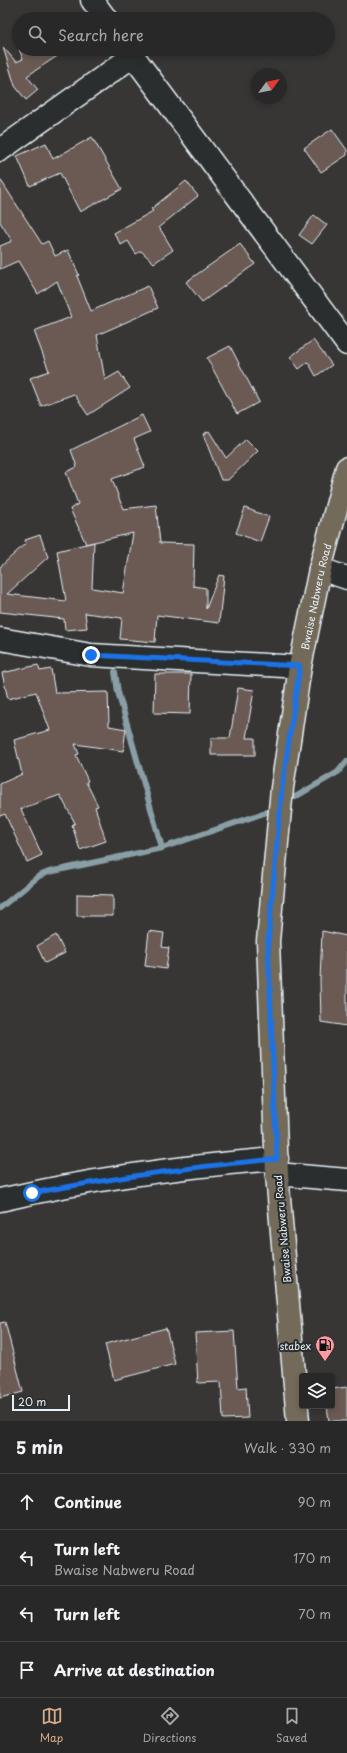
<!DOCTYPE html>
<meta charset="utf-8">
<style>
:root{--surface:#292828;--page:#313030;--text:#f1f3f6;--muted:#a5a6a8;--line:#454445;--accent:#d6ab8b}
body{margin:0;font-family:"Playpen Sans",sans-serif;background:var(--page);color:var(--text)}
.controls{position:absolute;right:12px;bottom:12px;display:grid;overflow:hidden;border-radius:4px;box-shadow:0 2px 6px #0003}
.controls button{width:36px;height:36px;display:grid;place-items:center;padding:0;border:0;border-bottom:1px solid var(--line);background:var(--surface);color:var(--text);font:20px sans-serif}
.compass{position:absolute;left:251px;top:68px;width:36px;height:36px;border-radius:50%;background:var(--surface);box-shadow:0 2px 6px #0003;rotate:57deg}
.scale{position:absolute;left:12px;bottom:10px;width:58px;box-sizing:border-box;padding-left:4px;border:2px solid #e8f1f8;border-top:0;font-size:11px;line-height:14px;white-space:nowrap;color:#e8f1f8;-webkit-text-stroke:3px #2a2d2e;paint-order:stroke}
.stop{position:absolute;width:12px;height:12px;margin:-9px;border:3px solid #1a73e8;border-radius:50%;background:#fff}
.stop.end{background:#1a73e8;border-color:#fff;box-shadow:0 1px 4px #0008}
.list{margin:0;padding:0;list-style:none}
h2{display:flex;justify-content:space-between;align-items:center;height:52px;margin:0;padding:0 16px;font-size:17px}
h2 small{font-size:13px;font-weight:400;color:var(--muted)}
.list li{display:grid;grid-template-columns:26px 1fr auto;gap:12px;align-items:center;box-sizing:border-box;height:56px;padding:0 16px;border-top:1px solid var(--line)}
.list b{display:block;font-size:15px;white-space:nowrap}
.list p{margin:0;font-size:13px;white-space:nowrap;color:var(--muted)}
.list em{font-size:13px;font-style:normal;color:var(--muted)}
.icon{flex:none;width:22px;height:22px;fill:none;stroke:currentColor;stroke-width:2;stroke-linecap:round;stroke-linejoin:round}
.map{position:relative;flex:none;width:347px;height:1421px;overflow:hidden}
.search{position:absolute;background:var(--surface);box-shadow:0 2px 6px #0003;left:12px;right:12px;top:12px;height:44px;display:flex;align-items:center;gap:10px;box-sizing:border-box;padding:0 14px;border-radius:22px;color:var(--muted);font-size:15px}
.sheet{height:276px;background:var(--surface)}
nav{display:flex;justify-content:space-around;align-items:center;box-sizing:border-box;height:56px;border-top:1px solid var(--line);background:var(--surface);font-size:11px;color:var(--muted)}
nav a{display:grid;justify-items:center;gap:2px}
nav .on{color:var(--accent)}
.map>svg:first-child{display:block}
</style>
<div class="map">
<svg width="347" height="1421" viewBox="0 0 347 1421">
<rect width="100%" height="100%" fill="#373635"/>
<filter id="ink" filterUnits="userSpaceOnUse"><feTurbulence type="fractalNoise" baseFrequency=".025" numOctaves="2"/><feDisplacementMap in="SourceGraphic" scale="8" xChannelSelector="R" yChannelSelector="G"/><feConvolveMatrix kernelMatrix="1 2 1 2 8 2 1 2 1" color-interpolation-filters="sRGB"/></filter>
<g filter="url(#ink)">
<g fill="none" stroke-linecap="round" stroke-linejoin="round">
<g stroke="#899ea5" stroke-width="6">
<polyline points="115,672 118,692 162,848"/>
<polyline points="295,797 338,772 347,761"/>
<polyline points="0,908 39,876 49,872 162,848 270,811"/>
</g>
</g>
<g fill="#6b5a53" stroke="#e8f1f8">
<polygon points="3,47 16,62 23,59 19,49 68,49 27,76 38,90 26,100 15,86"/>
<polygon points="332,129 347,150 347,155 321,172 304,148"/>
<polygon points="92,137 122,189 80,212 60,173 30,186 17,156 46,143 53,159"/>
<polygon points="0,179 42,244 48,241 55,256 68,250 79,275 77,276 91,311 148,286 158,308 97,335 105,380 119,372 130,388 88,415 74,394 41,406 30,378 49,371 34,331 71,317 57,281 38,294 18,261 0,269 0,246 12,241 0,222"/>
<polygon points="186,181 198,196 159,227 173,250 154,263 141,251 136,254 128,241 121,245 114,233 153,211 151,209"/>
<polygon points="314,215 327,225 312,244 299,235"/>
<polygon points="240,244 255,264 202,302 186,282"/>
<polygon points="313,340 332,365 316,376 308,362 299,369 290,357"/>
<polygon points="230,346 259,402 237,414 207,358"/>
<polygon points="142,415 150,432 134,439 145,467 112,479 123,509 156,505 160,543 194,544 193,586 206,588 206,609 219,575 224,576 219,623 157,615 155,642 120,639 122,618 85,613 87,628 65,630 64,619 0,612 0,567 26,543 25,540 40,535 48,557 7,594 66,601 57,551 94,542 92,588 123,593 133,533 86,544 70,509 78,504 66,472 77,467 71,450"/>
<polygon points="209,431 226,458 246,439 258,451 228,480 221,480 203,434"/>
<polygon points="245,508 269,517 260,542 236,533"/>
<polygon points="38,665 40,671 51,669 55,693 108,692 109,726 126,729 123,751 75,744 79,754 76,755 88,781 86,782 98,806 95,807 106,841 80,850 72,825 75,823 60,795 21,809 42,855 27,862 5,814 0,816 0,784 22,774 14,740 50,730 36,692 8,699 2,673"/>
<polygon points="155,674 191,674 190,714 154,713"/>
<polygon points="238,688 254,690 246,738 255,738 255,755 211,755 211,738 230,738"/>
<polygon points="77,894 113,895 113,916 77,916"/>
<polygon points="149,931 164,933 162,947 169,948 166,969 145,966"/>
<polygon points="322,931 347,936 347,1026 321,1022 320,981"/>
<polygon points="56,935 65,953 45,963 37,946"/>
<polygon points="5,1322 23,1392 0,1398 0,1323"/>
<polygon points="166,1328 175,1364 114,1380 105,1344"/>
<polygon points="234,1331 238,1388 246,1387 248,1418 223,1419 221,1382 198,1383 195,1333"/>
<polygon points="347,1387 347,1421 329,1421 327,1406 332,1406 332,1389"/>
</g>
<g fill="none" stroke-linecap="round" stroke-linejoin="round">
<defs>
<g id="minor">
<polyline points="92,0 106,19"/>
<polyline points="128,49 347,344"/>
<polyline points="0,150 133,56"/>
<polyline points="320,569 347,578"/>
<polyline points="0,639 91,655 300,667"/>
<polyline points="277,1174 347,1180"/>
<path d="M 0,1200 C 91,1179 184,1166 277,1159"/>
</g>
<g id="major">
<path id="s1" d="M 298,1421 L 277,1174 L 268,941 L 282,788 L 300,667 L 320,569 L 347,468"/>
</g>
</defs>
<use href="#minor" stroke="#e8f1f8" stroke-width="25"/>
<use href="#major" stroke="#e8f1f8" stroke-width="25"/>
<use href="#minor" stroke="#2a2d2e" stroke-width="22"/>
<use href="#major" stroke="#736b5a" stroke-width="22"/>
</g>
</g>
<g fill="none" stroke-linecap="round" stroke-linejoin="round" filter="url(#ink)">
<path stroke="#1a73e8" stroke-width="5" d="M 32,1193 C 113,1178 194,1166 277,1159 L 268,941 L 282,788 L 300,666 L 91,655"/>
</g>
<defs>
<symbol id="fuel-pin" viewBox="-11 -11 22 30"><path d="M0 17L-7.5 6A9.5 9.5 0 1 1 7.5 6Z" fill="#ff9aa2" stroke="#2a2d2e"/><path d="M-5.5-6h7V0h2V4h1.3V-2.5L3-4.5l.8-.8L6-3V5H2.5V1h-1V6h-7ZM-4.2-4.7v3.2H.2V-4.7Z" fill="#111"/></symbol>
</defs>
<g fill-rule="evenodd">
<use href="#fuel-pin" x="314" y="1334" width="22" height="30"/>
</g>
<g text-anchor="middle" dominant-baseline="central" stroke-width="4" stroke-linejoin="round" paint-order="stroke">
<g font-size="10" fill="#e8f1f8" stroke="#2a2d2e">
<text stroke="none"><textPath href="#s1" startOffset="829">Bwaise Nabweru Road</textPath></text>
<text transform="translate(282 1229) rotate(-95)">Bwaise Nabweru Road</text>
</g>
<g font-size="10" fill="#e8f1f8" stroke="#2a2d2e" text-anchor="end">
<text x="311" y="1345">stabex</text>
</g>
</g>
</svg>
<div class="controls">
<button><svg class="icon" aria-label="layers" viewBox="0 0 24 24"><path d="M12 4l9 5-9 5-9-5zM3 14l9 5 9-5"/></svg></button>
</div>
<svg class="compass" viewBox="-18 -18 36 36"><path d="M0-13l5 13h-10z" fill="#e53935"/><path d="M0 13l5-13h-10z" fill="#a5a6a8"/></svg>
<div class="scale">20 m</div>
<div class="stop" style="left:32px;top:1193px"></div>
<div class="stop end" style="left:91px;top:655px"></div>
<div class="search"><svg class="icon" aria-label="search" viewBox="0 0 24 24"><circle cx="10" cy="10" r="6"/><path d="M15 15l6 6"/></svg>Search here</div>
</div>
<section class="sheet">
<h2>5 min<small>Walk · 330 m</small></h2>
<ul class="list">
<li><svg class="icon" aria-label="ahead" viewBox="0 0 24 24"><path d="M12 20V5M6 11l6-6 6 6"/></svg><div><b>Continue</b></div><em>90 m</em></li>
<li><svg class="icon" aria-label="left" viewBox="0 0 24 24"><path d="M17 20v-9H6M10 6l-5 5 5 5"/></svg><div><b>Turn left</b><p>Bwaise Nabweru Road</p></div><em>170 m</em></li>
<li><svg class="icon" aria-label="left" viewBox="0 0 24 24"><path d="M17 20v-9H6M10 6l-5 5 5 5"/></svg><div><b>Turn left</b></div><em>70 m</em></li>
<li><svg class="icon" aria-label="arrive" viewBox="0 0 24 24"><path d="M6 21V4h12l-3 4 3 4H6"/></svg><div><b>Arrive at destination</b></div></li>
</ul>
</section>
<nav>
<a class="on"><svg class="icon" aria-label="map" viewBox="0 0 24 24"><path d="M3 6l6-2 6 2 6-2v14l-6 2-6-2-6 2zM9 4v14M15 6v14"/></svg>Map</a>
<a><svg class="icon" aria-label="directions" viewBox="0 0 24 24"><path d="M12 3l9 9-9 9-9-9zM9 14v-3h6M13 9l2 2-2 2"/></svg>Directions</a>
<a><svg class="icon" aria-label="saved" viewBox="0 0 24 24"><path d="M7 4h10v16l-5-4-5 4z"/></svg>Saved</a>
</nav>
